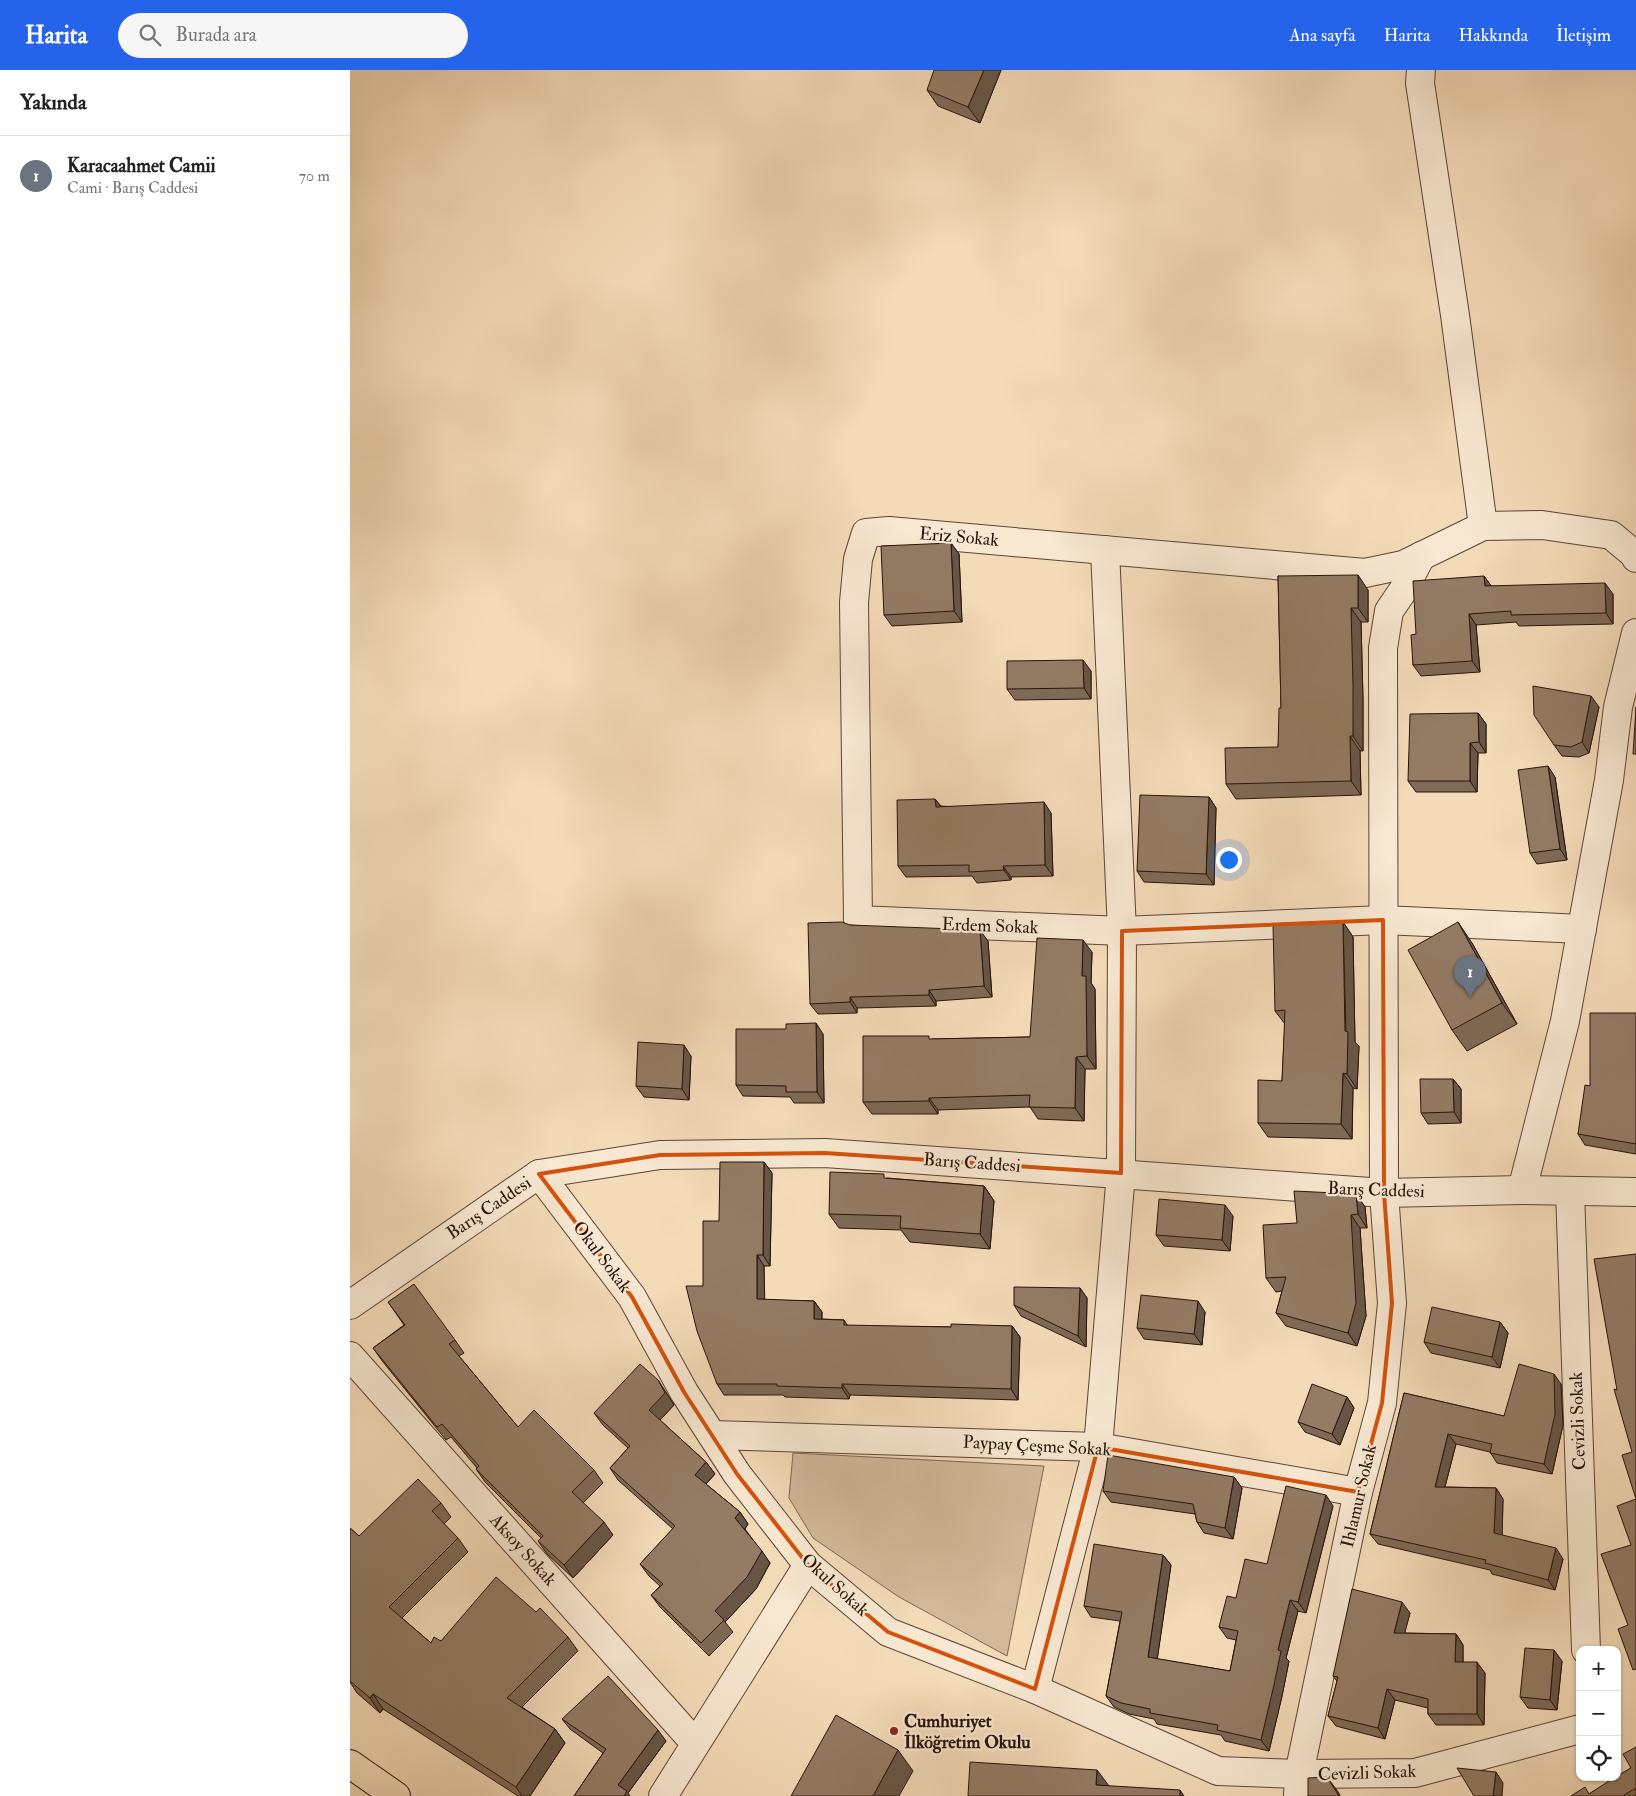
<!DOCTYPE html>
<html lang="tr">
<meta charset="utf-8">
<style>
:root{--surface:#fff;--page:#f6f6f6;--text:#222;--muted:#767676;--line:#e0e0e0;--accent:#2563eb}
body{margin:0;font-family:"IM FELL Double Pica",serif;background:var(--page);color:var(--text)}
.controls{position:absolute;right:15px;bottom:15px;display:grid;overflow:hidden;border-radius:10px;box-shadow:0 1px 4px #0004}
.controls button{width:45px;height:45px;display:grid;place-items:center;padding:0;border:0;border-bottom:1px solid var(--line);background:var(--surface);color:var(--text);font:25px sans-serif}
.you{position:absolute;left:878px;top:789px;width:18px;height:18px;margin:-12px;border:4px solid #fff;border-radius:50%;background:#1a73e8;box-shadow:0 0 0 8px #1a73e833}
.badge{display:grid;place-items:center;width:32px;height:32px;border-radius:50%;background:var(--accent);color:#fff;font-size:16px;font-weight:700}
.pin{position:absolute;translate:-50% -41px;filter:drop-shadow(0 1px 2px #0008)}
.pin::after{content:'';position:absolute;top:26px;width:18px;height:15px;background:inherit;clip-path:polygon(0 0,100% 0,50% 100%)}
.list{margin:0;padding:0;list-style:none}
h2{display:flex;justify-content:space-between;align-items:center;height:65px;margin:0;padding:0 20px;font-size:21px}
h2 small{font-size:16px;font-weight:400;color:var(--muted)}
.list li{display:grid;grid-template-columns:32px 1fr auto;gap:15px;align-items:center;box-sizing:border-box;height:80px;padding:0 20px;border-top:1px solid var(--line)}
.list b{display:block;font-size:19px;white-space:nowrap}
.list p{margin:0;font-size:16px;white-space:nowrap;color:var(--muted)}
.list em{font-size:16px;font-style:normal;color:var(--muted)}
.icon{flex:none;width:28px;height:28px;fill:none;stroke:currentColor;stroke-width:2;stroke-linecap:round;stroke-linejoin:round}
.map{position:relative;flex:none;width:1286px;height:1726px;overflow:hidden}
header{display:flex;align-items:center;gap:30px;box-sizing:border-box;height:70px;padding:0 25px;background:var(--accent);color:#fff}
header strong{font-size:24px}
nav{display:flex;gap:28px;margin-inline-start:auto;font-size:18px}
.search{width:350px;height:45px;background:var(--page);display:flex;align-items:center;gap:12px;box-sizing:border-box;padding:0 18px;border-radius:28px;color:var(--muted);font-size:19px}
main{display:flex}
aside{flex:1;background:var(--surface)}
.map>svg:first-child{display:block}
</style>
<header>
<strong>Harita</strong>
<div class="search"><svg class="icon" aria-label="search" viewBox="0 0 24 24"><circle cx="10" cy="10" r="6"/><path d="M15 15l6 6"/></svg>Burada ara</div>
<nav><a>Ana sayfa</a><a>Harita</a><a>Hakkında</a><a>İletişim</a></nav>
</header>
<main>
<aside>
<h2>Yakında<small></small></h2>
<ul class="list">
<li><span class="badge" style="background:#6b7280">1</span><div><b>Karacaahmet Camii</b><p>Cami · Barış Caddesi</p></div><em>70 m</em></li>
</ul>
</aside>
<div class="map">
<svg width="1286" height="1726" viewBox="0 0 1286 1726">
<rect width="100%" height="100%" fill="#f4dbb8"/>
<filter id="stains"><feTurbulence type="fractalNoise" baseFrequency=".004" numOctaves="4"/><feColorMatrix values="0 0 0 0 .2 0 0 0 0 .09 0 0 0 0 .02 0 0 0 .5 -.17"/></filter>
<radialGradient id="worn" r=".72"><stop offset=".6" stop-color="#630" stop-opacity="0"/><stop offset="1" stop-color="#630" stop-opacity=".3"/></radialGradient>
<polygon fill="#d1b99a" stroke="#7d6652" points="443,1383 694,1396 657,1586 549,1527 463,1468 439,1428"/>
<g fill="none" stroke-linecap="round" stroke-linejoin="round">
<defs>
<g id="minor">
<polyline points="1071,0 1070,13 1105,245 1133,456"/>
<polyline points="1232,859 1033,850 772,861 508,850 504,532 508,489 516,463 539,461 1015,503 1053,495 1133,456 1192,455 1261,465 1284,484 1286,488"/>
<polyline points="189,1104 282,1227 334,1322 387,1404 458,1495 538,1562 685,1619 868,1701 949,1704 1065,1703 1230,1659"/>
<polyline points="1172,1120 1215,951 1259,710 1268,637 1286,563"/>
<polyline points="1220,1121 1236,1580"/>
<polyline points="0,1235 189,1104 310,1085 475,1083 1034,1123 1172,1120 1286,1122"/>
<polyline points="0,1286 345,1673"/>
<polyline points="362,1365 748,1377 1008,1422"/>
<polyline points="685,1619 748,1377 771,1103 772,861 755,480"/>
<polyline points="313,1726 458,1495"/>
<polyline points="948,1726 949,1704 1008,1422 1032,1333 1042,1233 1034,1123 1033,578 1039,541 1054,519 1071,486"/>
</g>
<polyline id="major" points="0,1694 46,1726"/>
</defs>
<use href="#minor" stroke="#5c4435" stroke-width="30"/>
<use href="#major" stroke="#291209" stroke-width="30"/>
<use href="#minor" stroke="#f8e8d1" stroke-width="28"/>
<use href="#major" stroke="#f4dbb8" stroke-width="28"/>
</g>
<g fill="#7e6a56" stroke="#291209">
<polygon points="651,0 630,53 588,36 577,20"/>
<polygon points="601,473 609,484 612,552 542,556 534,545"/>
<polygon points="928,506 1018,520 1018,552 1011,552 1013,629 1013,681 1010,681 1011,725 886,729 876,714 928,677 931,638"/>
<polygon points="1134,506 1141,516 1263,524 1263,554 1169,556 1166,552 1126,555 1130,602 1071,606 1063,595 1066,564"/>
<polygon points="741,601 741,629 665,630 657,619"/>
<polygon points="1249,637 1239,683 1229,687 1212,686 1204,675"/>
<polygon points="1128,643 1136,654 1136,683 1128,683 1127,722 1066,722 1058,711"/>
<polygon points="1205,707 1217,790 1187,794 1180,783"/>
<polygon points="859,727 866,738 864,815 794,812 787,801"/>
<polygon points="585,729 591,736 701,743 703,806 661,807 661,810 627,813 622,806 556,807 548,796"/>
<polygon points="993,852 1003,867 1005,972 1009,976 1007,1019 1003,1018 1002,1069 918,1067 908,1053 932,1011 935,954 925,941"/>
<polygon points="500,855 638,871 642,927 586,931 586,936 507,938 507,943 468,944 460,934"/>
<polygon points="1122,873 1167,954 1117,981 1102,960"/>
<polygon points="742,882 741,913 745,919 746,999 735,999 734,1051 688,1049 680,1037 588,1040 588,1044 522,1044 513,1032 582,969 680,967"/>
<polygon points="1286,943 1286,1084 1235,1075 1228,1064 1240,1016"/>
<polygon points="473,964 474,1033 444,1033 440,1027 393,1026 386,1015"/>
<polygon points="341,986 339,1030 294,1027 286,1016"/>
<polygon points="1103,1009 1111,1019 1111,1053 1078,1054 1071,1043"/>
<polygon points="414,1092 422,1103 420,1196 414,1196 414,1230 464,1231 472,1242 472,1249 494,1250 498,1256 601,1257 662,1256 670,1267 668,1330 500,1325 499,1329 435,1327 433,1325 374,1325 367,1314 353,1216 369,1151"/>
<polygon points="537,1108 634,1116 644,1131 640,1179 560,1172 551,1160 489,1158 479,1144"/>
<polygon points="1006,1124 1015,1137 1017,1158 1010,1158 1016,1246 1007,1276 936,1256 926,1243 932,1221 926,1222 916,1208 947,1153"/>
<polygon points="883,1146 880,1181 814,1176 806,1165"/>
<polygon points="730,1218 737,1228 736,1277 671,1246 664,1235"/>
<polygon points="38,1232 105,1270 114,1283 109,1286 168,1357 244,1400 253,1413 233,1433 263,1465 223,1508 197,1484 188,1471 191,1468 135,1412 126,1399 127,1398 101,1367 96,1370 33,1292 23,1278 54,1255"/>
<polygon points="855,1242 852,1275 794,1269 787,1258"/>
<polygon points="1150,1252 1158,1263 1150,1298 1081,1283 1074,1272"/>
<polygon points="308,1310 324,1335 310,1350 356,1392 365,1404 356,1414 390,1442 398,1454 395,1459 420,1493 406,1519 375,1552 383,1562 359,1586 310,1537 301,1525 310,1516 299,1506 290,1494 323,1459 268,1410 260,1398 278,1378 253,1355 244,1343"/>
<polygon points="1211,1314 1213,1355 1202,1404 1147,1393 1140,1382 1106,1374 1095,1417 1146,1418 1153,1429 1152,1465 1213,1489 1205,1520 1142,1504 1140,1500 1028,1474 1020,1464 1054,1323 1154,1346"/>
<polygon points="997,1327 1004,1338 990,1375 955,1362 948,1352"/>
<polygon points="884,1407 892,1418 883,1469 854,1463 847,1452 845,1444 761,1432 753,1421"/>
<polygon points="91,1433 101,1447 94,1454 108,1468 118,1482 52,1548 81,1573 91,1571 186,1542 218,1567 228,1581 172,1637 205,1659 215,1673 180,1726 168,1726 33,1639 30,1643 7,1623 0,1612 0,1458 9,1466"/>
<polygon points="983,1436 956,1543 948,1541 936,1588 939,1591 932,1626 919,1681 875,1671 871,1665 807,1654 804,1649 779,1644 764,1637 756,1626 770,1551 741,1547 734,1536 813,1485 821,1495 807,1589 880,1601 886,1570 877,1568 869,1557 917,1494"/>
<polygon points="1060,1543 1054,1563 1106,1564 1113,1575 1113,1592 1135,1603 1134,1655 1086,1655 1078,1644 1078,1638 1045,1630 1035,1669 986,1656 978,1646 987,1611 983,1606"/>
<polygon points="1212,1591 1207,1640 1178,1638 1170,1627"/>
<polygon points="212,1649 316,1671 278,1723 224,1726 253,1683 220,1659"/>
<polygon points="1286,1677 1286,1726 1221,1726 1239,1724 1281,1698"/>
</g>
<g fill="#675646" stroke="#291209">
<polygon points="634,0 651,0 630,53 618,37"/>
<polygon points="601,473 609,484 612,552 604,541"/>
<polygon points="1008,505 1018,520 1018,552 1008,538"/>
<polygon points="1134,506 1142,517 1135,516"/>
<polygon points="1255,513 1263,524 1263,554 1256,543"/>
<polygon points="1001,538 1011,552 1013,629 1013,681 1003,666"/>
<polygon points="1119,544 1126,555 1130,602 1122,591"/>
<polygon points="733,590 741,601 741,629 734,618"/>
<polygon points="1241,626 1249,637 1239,683 1232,672"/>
<polygon points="1128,643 1136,654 1136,683 1129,672"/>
<polygon points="1000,666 1010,681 1011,725 1001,711"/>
<polygon points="1120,673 1128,683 1127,722 1120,711"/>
<polygon points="1198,696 1205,707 1217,790 1210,779"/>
<polygon points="859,727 866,738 864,815 856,804"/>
<polygon points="585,729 593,740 586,737"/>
<polygon points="694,732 701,743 703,806 695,795"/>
<polygon points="653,796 661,807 661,810 654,800"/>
<polygon points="993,852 1003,867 1005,972 1009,976 1007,1019 997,1004"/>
<polygon points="1108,852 1122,873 1167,954 1152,933"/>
<polygon points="630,860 638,871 642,927 634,916"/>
<polygon points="733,870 742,882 741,913 745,919 746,999 737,986 732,906"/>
<polygon points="579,920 586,931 586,936 579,925"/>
<polygon points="500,927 507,938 507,943 500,932"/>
<polygon points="466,953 473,964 474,1033 467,1022"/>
<polygon points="334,975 341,986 339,1030 332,1019"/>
<polygon points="726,987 735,999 734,1051 725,1038"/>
<polygon points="993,1003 1003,1018 1002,1069 991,1054"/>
<polygon points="1103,1009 1111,1019 1111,1053 1104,1042"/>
<polygon points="579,1028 588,1040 588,1044 579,1031"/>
<polygon points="414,1092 422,1103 420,1196 413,1185"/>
<polygon points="634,1116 644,1131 640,1179 630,1164"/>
<polygon points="1006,1124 1015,1137 1017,1158 1008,1144"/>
<polygon points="875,1135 883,1146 880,1181 872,1170"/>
<polygon points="1001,1145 1010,1158 1016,1246 1007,1276 998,1263"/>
<polygon points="407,1185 414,1196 415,1240 407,1229"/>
<polygon points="730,1218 737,1228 736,1277 728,1266"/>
<polygon points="464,1231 472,1242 471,1260 464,1249"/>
<polygon points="848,1231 855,1242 852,1275 844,1264"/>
<polygon points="1150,1252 1158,1263 1150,1298 1142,1287"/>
<polygon points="662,1256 670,1267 668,1330 661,1319"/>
<polygon points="1204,1304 1211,1314 1213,1355 1202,1404 1194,1394"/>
<polygon points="308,1310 324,1335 308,1352 299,1340"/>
<polygon points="492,1314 500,1325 499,1329 492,1318"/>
<polygon points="997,1327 1004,1338 990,1375 982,1364"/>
<polygon points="1098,1364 1106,1374 1092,1428 1085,1417"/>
<polygon points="356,1392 365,1404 353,1417 345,1405"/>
<polygon points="884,1407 892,1418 883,1469 875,1458"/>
<polygon points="1146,1418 1153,1429 1152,1473 1144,1463"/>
<polygon points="976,1425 983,1436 956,1543 948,1532"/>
<polygon points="390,1442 398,1454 394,1460 385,1448"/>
<polygon points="254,1452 263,1465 223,1508 214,1495"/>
<polygon points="1206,1478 1213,1489 1205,1520 1198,1510"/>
<polygon points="412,1481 420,1493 406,1519 375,1552 365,1541"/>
<polygon points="813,1485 821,1495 806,1598 798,1587"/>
<polygon points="940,1530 948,1541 936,1588 939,1591 932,1626 919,1681 911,1670 928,1580"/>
<polygon points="1052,1532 1060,1543 1052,1574 1044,1563"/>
<polygon points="1106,1564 1113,1575 1113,1603 1105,1592"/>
<polygon points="1204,1580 1212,1591 1207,1640 1200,1630"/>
<polygon points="1127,1592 1135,1603 1134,1655 1127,1644"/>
<polygon points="1037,1619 1045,1630 1035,1669 1028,1658"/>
<polygon points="23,1624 33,1639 30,1643 20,1628"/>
<polygon points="205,1659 215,1673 180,1726 172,1726 166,1717"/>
<polygon points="308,1660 316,1671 278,1723 280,1726 274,1726 268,1715"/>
<polygon points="548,1680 563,1701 549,1726 523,1726"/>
<polygon points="747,1700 759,1716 746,1715"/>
<polygon points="1146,1702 1153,1713 1152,1726 1143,1726"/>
<polygon points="977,1707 989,1723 990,1726 989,1726"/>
<polygon points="830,1720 834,1726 830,1726"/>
</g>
<g fill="#937b64" stroke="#291209">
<polygon points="584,0 634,0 618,37 577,20"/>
<polygon points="601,473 604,541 534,545 531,476"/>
<polygon points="1008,505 1008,538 1001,538 1003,615 1003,666 1000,666 1001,711 876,714 875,678 928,677 929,638 931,638 928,506"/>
<polygon points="1134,506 1135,516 1255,513 1256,543 1161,545 1161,541 1119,544 1122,591 1063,595 1061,565 1066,564 1063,511"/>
<polygon points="733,590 734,618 657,619 657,591"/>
<polygon points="1183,616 1241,626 1232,672 1221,677 1204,675 1184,645"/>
<polygon points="1286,637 1286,684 1283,684"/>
<polygon points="1128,643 1129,672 1120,673 1120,711 1058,711 1060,644"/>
<polygon points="1198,696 1210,779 1180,783 1168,700"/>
<polygon points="790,725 859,727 856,804 787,801"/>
<polygon points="585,729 586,737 694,732 695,795 653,796 654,800 619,802 619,795 548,796 547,730"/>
<polygon points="492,852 500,855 630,860 634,916 579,920 579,925 500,927 500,932 460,934 458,853"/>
<polygon points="993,852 995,961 998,962 997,1004 993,1003 991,1054 908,1053 908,1010 932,1011 935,940 925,941 923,855"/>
<polygon points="1108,852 1152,933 1102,960 1058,880"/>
<polygon points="687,868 733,870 732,906 736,906 737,986 726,987 725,1038 679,1037 680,1025 579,1028 579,1031 513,1032 513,966 579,966 579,969 680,967"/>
<polygon points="1240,943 1286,943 1286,1074 1228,1064 1235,1015 1240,1016"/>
<polygon points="466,953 467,1022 436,1022 436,1016 386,1015 386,959 436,959 436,954"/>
<polygon points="288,972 334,975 332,1019 286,1016"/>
<polygon points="1070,1009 1103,1009 1104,1042 1071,1043"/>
<polygon points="370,1092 414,1092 413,1185 407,1185 407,1229 464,1231 464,1249 494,1250 494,1255 601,1257 601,1254 662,1256 661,1319 492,1314 492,1318 427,1316 427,1314 367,1314 347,1261 336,1216 353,1216 353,1151 369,1151"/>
<polygon points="480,1102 534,1104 534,1108 634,1116 630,1164 550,1158 551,1146 479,1144"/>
<polygon points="944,1121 1006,1124 1008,1144 1001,1145 1006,1233 998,1263 926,1243 936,1207 916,1208 913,1155 947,1153"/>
<polygon points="809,1129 875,1135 872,1170 806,1165"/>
<polygon points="1286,1184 1286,1599 1283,1600 1268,1559 1278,1555 1251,1484 1281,1475 1267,1436 1286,1429 1272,1385 1282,1382 1264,1319 1267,1320 1244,1189"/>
<polygon points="64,1214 105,1270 99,1274 168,1357 184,1340 244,1400 222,1422 254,1452 214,1495 188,1471 193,1466 126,1399 129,1396 92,1354 87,1357 23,1278 55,1255 38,1232"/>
<polygon points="664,1217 730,1218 728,1266 664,1235"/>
<polygon points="791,1225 848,1231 844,1264 787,1258"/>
<polygon points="1082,1237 1150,1252 1142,1287 1074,1272"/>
<polygon points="290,1294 308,1310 315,1323 299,1340 356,1392 345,1405 390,1442 385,1448 412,1481 397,1507 365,1541 374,1550 351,1573 301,1525 313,1514 290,1494 325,1456 260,1398 280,1376 244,1343"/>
<polygon points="1169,1294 1204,1304 1205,1344 1194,1394 1140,1383 1142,1374 1098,1364 1085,1417 1146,1418 1144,1463 1206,1478 1198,1510 1135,1493 1136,1490 1020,1464 1054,1323 1154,1346"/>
<polygon points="962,1314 997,1327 982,1364 948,1352"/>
<polygon points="758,1385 884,1407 875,1458 847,1452 843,1434 753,1421"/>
<polygon points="68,1409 91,1433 82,1441 108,1468 39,1537 81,1573 84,1567 91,1571 146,1507 186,1542 190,1538 218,1567 157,1628 205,1659 166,1717 23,1624 20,1628 0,1611 0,1458 9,1466"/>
<polygon points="936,1416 976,1425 948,1532 940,1530 928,1580 931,1581 924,1615 911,1670 867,1660 868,1655 800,1643 800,1639 771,1633 756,1626 772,1542 734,1536 744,1474 813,1485 798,1587 880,1601 888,1561 869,1557 877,1526 886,1528 895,1489 917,1494"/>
<polygon points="1002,1519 1052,1532 1044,1563 1106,1564 1105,1592 1127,1592 1127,1644 1078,1644 1078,1629 1037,1619 1028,1658 978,1646 988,1607 983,1606"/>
<polygon points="1175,1578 1204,1580 1200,1630 1170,1627"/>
<polygon points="258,1606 308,1660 268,1715 277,1721 274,1726 224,1726 256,1679 212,1649"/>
<polygon points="486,1645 548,1680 523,1726 441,1726"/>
<polygon points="1286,1677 1286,1718 1274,1725 1275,1726 1221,1726 1235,1717 1239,1724 1265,1707 1267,1707 1267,1706 1281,1698 1273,1684"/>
<polygon points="620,1692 747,1700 746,1715 830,1720 830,1726 618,1726"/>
<polygon points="1107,1698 1146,1702 1143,1726 1124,1726"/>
<polygon points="977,1707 989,1726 958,1726 958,1708"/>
</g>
<path fill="none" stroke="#d5520c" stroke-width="4" stroke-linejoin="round" d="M 1033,850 L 1034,1123 L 1042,1233 L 1032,1333 L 1008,1422 L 748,1377 L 685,1619 L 538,1562 L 458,1495 L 387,1404 L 334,1322 L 282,1227 L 189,1104 L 310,1085 L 475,1083 L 771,1103 L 772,861 Z"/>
<circle fill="#8f2418" stroke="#f8e8d1" stroke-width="2" cx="544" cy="1661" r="5"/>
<g text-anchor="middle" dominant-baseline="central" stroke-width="4.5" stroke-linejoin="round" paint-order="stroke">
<g font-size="18" fill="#291209" stroke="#f8e8d1">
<text transform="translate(609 467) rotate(5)">Eriz Sokak</text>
<text transform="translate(640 856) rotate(2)">Erdem Sokak</text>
<text transform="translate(622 1093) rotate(4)">Barış Caddesi</text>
<text transform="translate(1026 1120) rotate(2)">Barış Caddesi</text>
<text transform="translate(139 1138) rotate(-34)">Barış Caddesi</text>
<text transform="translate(252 1187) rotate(53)">Okul Sokak</text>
<text transform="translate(1228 1351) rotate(-92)">Cevizli Sokak</text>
<text transform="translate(687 1376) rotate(3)">Paypay Çeşme Sokak</text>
<text transform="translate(1009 1426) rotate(-77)">Ihlamur Sokak</text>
<text transform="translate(173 1480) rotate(48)">Aksoy Sokak</text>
<text transform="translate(485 1515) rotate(42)">Okul Sokak</text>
<text transform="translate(1017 1703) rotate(-2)">Cevizli Sokak</text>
</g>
<g font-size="18" font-weight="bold" fill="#291209" stroke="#f8e8d1" text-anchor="start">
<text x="554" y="1651">Cumhuriyet<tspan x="554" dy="21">İlköğretim Okulu</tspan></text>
</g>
</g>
<rect width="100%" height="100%" filter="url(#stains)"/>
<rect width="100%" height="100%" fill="url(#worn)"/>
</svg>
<div class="controls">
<button>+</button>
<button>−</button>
<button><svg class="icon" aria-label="locate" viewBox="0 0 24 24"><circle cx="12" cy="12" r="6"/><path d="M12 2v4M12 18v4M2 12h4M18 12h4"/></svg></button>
</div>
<div class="you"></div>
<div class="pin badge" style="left:1120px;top:927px;background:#6b7280">1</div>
</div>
</main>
